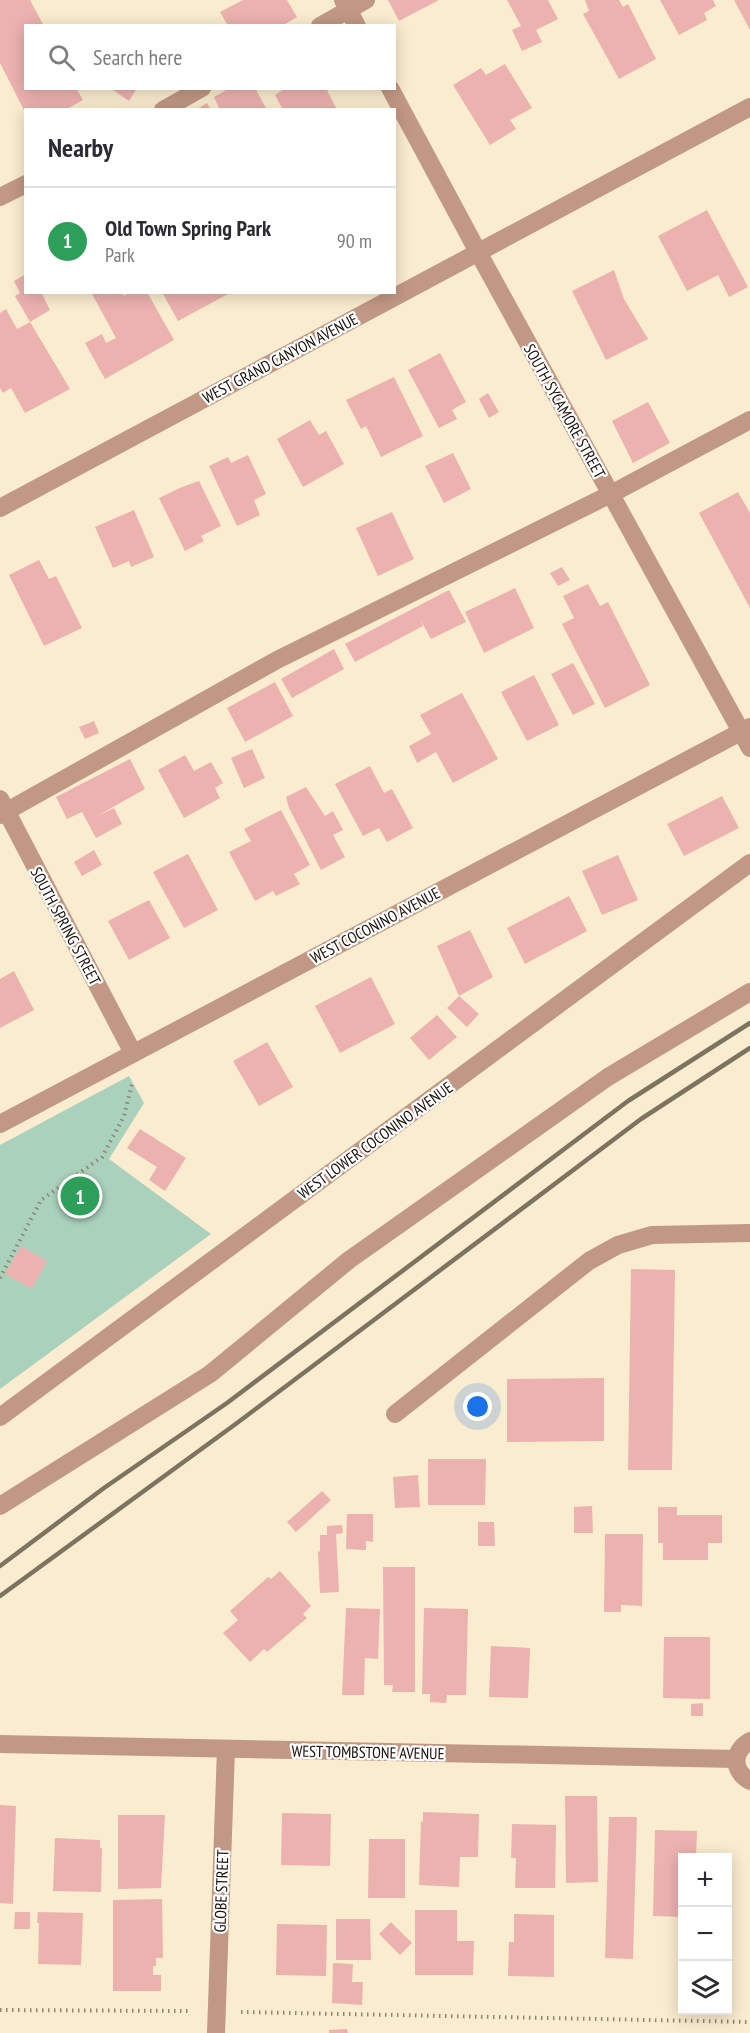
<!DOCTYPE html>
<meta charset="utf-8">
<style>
:root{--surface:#fff;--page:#f2f2f3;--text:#2b2b33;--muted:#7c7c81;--line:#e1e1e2;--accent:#b4251d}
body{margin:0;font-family:"PT Sans Narrow",sans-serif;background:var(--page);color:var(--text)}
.controls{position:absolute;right:18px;bottom:18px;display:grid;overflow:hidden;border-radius:0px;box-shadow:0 3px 15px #0003}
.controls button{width:54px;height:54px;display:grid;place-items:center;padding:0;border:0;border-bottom:2px solid var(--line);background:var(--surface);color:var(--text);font:30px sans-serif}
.you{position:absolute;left:478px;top:1407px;width:21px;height:21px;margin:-15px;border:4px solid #fff;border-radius:50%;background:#1a73e8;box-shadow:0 0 0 9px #1a73e833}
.badge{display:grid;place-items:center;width:39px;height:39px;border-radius:50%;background:var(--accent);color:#fff;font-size:20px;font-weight:700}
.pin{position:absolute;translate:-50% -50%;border:3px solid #fff;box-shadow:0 2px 6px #0006}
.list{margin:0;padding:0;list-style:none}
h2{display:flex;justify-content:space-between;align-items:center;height:78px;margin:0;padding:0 24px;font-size:26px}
h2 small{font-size:20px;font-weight:400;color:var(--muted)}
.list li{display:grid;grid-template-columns:39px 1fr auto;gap:18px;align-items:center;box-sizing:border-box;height:108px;padding:0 24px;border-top:2px solid var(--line)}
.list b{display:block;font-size:22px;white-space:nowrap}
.list p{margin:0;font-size:20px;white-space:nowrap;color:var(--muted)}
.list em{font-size:20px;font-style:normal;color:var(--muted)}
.icon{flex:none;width:33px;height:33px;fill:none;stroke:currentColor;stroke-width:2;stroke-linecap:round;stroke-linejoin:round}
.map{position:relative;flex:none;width:750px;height:2033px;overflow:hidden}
.search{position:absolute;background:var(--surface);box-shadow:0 3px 15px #0003;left:24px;top:24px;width:372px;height:66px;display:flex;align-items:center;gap:15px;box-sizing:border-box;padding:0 21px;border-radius:0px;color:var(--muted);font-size:22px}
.panel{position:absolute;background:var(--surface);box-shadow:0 3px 15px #0003;left:24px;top:108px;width:372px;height:186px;border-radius:0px}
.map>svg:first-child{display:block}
</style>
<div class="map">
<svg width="750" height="2033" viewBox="0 0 750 2033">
<rect width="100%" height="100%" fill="#faecce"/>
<polygon fill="#aad1bc" points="129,1076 144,1103 109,1159 211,1234 0,1389 0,1145"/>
<g fill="#ecb2af">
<polygon points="0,0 30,0 44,26 26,26 26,88 76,88 83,100 65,110 24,110 0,63"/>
<polygon points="243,0 287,0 297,17 282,26 228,26 220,12"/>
<polygon points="388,0 439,0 399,21"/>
<polygon points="507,0 548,0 558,19 536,30 542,42 522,51 512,30 521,26"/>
<polygon points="619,0 623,7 628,4 656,59 619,79 583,14 589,11 585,0"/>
<polygon points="660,0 713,0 716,6 704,13 707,20 679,35"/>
<polygon points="734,0 750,0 750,30"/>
<polygon points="505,64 532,108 510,120 516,129 490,145 453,85 481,68 486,75"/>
<polygon points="110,88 137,88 129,101"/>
<polygon points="230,88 255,88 267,110 220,110 214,97"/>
<polygon points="286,88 326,88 337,110 283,110 275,95"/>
<polygon points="207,103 211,110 195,110"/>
<polygon points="707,210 748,287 729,297 718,275 687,291 658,236"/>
<polygon points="614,270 624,299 648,339 606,360 572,291"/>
<polygon points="26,274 26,292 41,292 50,310 30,322 15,296 20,293 14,281"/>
<polygon points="91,292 122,292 124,296 130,292 147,292 174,340 105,379 85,343 102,334 106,343 116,338"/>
<polygon points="162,292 227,292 228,294 178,321"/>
<polygon points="6,309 17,329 30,322 70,389 25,413 11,388 3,393 0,388 0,313"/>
<polygon points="440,353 466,402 452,410 457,419 439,428 408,370"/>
<polygon points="394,377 423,436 381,457 366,426 361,429 346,400"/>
<polygon points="488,393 499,412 489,418 479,399"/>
<polygon points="648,402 670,443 633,463 612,421"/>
<polygon points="310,420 319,435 326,431 344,464 303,487 277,439"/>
<polygon points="453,453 471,489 444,503 425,466"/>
<polygon points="248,455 266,494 254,500 260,515 237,526 209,466 228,457 231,463"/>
<polygon points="199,481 221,526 201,536 204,541 185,551 159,498 182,487"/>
<polygon points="738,492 750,513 750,608 699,513"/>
<polygon points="134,510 154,557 131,567 129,561 113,568 95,527"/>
<polygon points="392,512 414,559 378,576 356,528"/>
<polygon points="39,560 49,579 56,576 82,628 44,646 9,575"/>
<polygon points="562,567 570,580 558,586 550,573"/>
<polygon points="588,584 600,606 608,602 650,685 605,708 562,624 574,618 563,596"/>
<polygon points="515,588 534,628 484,653 465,612"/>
<polygon points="449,590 466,622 431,639 420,619 423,626 355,662 345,644"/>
<polygon points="334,649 344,669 292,698 281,679"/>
<polygon points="573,663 595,704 573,715 551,674"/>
<polygon points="534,675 559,725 527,741 501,692"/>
<polygon points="275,682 293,716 245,742 227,708"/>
<polygon points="462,693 498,759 453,783 436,752 417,763 409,746 431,734 420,715"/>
<polygon points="94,721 99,733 85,739 79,727"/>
<polygon points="252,749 265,778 244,788 231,758"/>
<polygon points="185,755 194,771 211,762 223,783 215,788 220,798 184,818 158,770"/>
<polygon points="130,759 145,789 97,816 114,808 122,824 96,838 82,812 67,819 56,797"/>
<polygon points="370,766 384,793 392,789 413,828 387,842 379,828 363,836 335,784"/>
<polygon points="306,787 325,816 333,811 343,830 333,835 345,857 321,870 289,808 286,797"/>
<polygon points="722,796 739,828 684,856 667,824"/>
<polygon points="281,810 310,865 294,874 300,884 276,896 273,891 255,901 229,852 251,841 244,829"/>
<polygon points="94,850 102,865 82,876 74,862"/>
<polygon points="188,854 218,910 184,928 153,872"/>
<polygon points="618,855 638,900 602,915 582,871"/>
<polygon points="569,896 587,931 525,964 507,928"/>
<polygon points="149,900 170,938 129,960 108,921"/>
<polygon points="470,930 493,977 459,996 479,1014 467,1027 447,1008 459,996 437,946"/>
<polygon points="14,971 34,1010 0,1028 0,979"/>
<polygon points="371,977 395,1024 340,1053 315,1006"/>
<polygon points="437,1015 457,1037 429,1060 410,1038"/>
<polygon points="267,1042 293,1087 259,1106 233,1061"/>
<polygon points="140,1129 186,1158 165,1191 149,1180 157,1167 127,1148"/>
<polygon points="21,1246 47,1261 32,1289 5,1274"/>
<polygon points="631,1269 675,1270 672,1470 628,1470"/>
<polygon points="604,1378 604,1441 507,1442 507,1379"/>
<polygon points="428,1459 486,1459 485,1505 428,1505"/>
<polygon points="418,1475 420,1507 395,1508 393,1477"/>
<polygon points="322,1491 331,1500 296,1532 287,1522"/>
<polygon points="592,1506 593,1533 574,1533 574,1507"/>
<polygon points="658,1507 677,1507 677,1515 722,1515 722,1543 708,1543 708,1560 663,1560 663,1543 658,1543"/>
<polygon points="347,1514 373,1514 373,1542 366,1541 366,1550 346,1549"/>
<polygon points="478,1522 494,1522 495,1546 478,1546"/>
<polygon points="342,1525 343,1533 336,1534 339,1592 320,1593 318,1552 320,1551 320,1535 327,1535 327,1526"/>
<polygon points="605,1534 643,1534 642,1606 621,1605 621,1612 604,1612"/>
<polygon points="383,1567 415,1567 415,1692 392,1692 393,1685 384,1685"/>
<polygon points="280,1571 311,1606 303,1614 307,1618 267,1652 264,1649 250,1662 223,1633 238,1620 230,1611 268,1577 271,1579"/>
<polygon points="346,1608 380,1609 378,1659 365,1658 364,1695 342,1695"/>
<polygon points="424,1608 468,1609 466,1695 447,1695 446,1703 430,1702 430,1694 422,1694"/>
<polygon points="664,1637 710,1637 710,1699 663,1698"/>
<polygon points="491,1646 530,1648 528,1698 489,1697"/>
<polygon points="703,1703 703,1716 691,1716 691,1704"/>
<polygon points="565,1796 597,1796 598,1882 566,1883"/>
<polygon points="0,1805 16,1806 13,1904 0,1903"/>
<polygon points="423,1812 479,1814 478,1857 460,1857 459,1887 419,1885 421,1821 423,1822"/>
<polygon points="282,1813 331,1814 330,1866 281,1865"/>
<polygon points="118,1815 165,1815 161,1888 118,1889"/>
<polygon points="609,1817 637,1817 633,1959 605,1958"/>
<polygon points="512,1824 556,1825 555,1888 515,1888 516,1858 511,1858"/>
<polygon points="655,1830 697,1831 696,1858 682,1858 682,1917 653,1916"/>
<polygon points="55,1838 100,1840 100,1848 102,1848 101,1892 53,1891"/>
<polygon points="369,1839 405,1839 405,1898 368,1898"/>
<polygon points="162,1899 163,1958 156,1958 156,1966 153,1966 153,1975 161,1975 161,1991 113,1991 113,1900"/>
<polygon points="415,1910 457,1910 457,1941 474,1941 473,1975 415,1975"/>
<polygon points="15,1912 30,1912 30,1929 14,1929"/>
<polygon points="38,1912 83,1913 81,1965 38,1964 39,1923 37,1923"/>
<polygon points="514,1914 554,1915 554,1977 508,1976 509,1942 514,1942"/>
<polygon points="336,1919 370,1919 371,1960 336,1960"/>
<polygon points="391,1922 412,1943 400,1955 379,1934"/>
<polygon points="277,1924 327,1925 326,1976 276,1975"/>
<polygon points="333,1963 353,1964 352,1982 363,1982 362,2005 332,2003"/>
<polygon points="347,2029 348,2033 329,2033 329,2030"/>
</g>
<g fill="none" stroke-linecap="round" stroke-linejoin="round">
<g stroke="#8f8570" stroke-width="4" stroke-dasharray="1.5 4.5" stroke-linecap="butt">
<polyline points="0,1278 41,1200 102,1157 124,1116 132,1084"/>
<polyline points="0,2010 191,2011"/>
<polyline points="241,2012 750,2022"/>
</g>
<g stroke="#c19884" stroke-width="18">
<polyline points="320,26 366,0"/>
<polyline points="163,110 202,88"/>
<polyline points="0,197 26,184"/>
<polyline points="0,815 277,660 611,494 750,420"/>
<polyline points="0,1506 210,1374 349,1260 608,1077 750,992"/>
</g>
<g stroke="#c19884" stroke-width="18">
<polyline points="343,0 357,26"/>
<polyline points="390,88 478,252 750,748"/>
<polyline points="0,508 750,107"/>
<polyline points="0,799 133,1053"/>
<polyline points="0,1124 750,727"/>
<polyline points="395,1414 589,1261 618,1245 652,1235 750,1233"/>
<polyline points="0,1417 750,863"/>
<path d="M 750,1741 C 732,1751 732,1771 750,1781"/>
<polyline points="0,1744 736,1759"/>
<polyline points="216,2033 226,1749"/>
</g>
<g stroke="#7c7360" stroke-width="4.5">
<polyline points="0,1566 104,1488 227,1403 628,1101 750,1023"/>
<polyline points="0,1596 237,1423 641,1119 750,1048"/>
</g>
</g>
<g text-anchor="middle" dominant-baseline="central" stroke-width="4.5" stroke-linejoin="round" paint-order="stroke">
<g font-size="16" fill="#161107" stroke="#fff">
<text transform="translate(280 358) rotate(-28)">WEST GRAND CANYON AVENUE</text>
<text transform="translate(565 411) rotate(61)">SOUTH SYCAMORE STREET</text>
<text transform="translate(375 925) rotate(-28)">WEST COCONINO AVENUE</text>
<text transform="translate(66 926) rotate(62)">SOUTH SPRING STREET</text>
<text transform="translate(375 1140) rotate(-36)">WEST LOWER COCONINO AVENUE</text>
<text transform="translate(368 1752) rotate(1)">WEST TOMBSTONE AVENUE</text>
<text transform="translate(221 1891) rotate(-88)">GLOBE STREET</text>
</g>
</g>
</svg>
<div class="controls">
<button>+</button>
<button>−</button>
<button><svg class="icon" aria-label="layers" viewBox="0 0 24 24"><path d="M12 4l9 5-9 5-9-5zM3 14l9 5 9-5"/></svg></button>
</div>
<div class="you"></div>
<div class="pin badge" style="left:80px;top:1196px;background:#2e9e5b">1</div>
<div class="search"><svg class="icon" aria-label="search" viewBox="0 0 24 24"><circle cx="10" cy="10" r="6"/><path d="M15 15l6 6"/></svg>Search here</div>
<section class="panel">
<h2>Nearby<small></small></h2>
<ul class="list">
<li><span class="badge" style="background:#2e9e5b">1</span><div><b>Old Town Spring Park</b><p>Park</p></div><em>90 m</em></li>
</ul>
</section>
</div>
